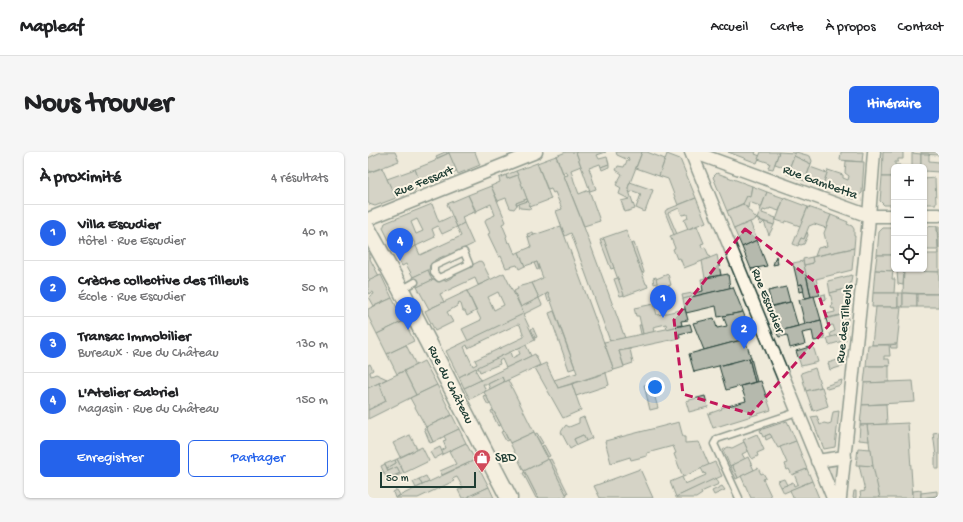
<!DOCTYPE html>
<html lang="fr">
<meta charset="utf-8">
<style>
:root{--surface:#fff;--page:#f6f6f6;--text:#202124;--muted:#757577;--line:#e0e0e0;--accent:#2563eb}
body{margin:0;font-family:"Gochi Hand",sans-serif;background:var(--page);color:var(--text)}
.controls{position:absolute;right:12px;top:12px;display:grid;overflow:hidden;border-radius:6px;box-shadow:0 1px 3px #0004}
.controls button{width:36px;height:36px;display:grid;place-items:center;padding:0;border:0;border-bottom:1px solid var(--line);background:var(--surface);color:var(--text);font:20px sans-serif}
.scale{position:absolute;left:12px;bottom:10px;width:96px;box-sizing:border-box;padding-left:4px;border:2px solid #1f3d34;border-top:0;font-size:11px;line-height:14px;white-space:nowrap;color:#1f3d34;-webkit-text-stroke:3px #fcf5e5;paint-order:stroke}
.you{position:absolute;left:287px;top:235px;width:14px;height:14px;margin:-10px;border:3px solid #fff;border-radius:50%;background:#1a73e8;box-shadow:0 0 0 6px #1a73e833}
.badge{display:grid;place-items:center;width:26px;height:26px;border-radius:50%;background:var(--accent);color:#fff;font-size:13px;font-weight:700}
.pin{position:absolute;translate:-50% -33px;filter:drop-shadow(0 1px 2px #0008)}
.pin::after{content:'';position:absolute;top:21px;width:14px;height:12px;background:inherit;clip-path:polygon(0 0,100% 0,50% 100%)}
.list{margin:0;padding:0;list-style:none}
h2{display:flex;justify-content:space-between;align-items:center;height:52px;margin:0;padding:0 16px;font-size:17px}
h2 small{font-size:13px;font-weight:400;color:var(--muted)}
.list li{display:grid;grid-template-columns:26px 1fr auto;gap:12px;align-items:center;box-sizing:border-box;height:56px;padding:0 16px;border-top:1px solid var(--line)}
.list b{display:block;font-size:15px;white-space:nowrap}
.list p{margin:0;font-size:13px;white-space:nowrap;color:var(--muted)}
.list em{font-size:13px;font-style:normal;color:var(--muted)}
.actions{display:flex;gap:8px;padding:12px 16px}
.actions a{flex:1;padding:9px 0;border:1px solid var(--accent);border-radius:6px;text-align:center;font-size:14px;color:var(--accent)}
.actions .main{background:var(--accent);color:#fff}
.icon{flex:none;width:22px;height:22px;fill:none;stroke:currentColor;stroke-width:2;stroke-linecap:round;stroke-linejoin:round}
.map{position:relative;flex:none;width:571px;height:346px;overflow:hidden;border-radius:6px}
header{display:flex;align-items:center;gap:24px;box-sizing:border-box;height:56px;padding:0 20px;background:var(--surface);border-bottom:1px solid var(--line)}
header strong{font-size:19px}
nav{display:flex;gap:22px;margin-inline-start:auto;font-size:14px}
.intro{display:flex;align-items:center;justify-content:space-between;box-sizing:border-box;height:96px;padding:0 24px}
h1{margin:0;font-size:28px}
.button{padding:10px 18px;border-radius:6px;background:var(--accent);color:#fff;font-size:14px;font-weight:700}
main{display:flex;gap:24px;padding:0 24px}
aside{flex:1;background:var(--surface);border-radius:6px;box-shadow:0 1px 3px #0004}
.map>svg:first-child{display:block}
</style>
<header>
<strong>Mapleaf</strong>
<nav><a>Accueil</a><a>Carte</a><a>À propos</a><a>Contact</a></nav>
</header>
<div class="intro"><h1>Nous trouver</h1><a class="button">Itinéraire</a></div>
<main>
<aside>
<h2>À proximité<small>4 résultats</small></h2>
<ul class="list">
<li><span class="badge">1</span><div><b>Villa Escudier</b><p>Hôtel · Rue Escudier</p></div><em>40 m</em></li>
<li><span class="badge">2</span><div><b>Crèche collective des Tilleuls</b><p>École · Rue Escudier</p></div><em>50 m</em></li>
<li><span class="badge">3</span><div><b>Transac Immobilier</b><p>Bureaux · Rue du Château</p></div><em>130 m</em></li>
<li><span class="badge">4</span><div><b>L'Atelier Gabriel</b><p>Magasin · Rue du Château</p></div><em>150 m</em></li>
</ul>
<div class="actions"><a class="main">Enregistrer</a><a>Partager</a></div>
</aside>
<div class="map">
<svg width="571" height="346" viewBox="0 0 571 346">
<rect width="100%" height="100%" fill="#efeada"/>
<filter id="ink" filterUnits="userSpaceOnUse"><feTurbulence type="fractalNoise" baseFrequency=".025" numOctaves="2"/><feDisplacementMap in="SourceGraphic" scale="8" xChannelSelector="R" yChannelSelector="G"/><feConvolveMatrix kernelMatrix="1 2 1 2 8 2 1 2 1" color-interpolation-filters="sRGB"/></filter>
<g filter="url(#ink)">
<polygon fill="#cccdbf" stroke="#76857a" points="471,313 468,339 459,316 460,315"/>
<g fill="#b5b9ad" stroke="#1f3d34" fill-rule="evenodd">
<polygon points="13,0 27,0 31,9 2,20 0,16 0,6"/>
<polygon points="77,0 79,0 79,2 69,6 68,4"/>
<polygon points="80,0 107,0 112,13 90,22"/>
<polygon points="198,0 208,0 213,14 203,18 206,29 211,42 221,38 232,69 216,74 196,24 200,23 198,19 195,21 188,4"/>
<polygon points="208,0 238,0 229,3 231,7 239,5 241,12 233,15 232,12 221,16 228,37 222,39"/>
<polygon points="248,0 274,0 260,36 267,57 257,60 253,49 261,47 251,42 253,36 248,33 254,22 248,18 250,14 256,15 259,9 261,8 260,5 258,7 249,3"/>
<polygon points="274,0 279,0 297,7 291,24 268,16"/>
<polygon points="360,0 388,0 387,2 392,4 389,11"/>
<polygon points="393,0 411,0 405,17 400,16 402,11 390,7"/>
<polygon points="411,0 427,1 421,17 407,12"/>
<polygon points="428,0 442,4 444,9 443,12 426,4"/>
<polygon points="473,0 495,0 494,10 472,8"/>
<polygon points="515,0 535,0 535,7 530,7 530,10 527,10 527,13 532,13 532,15 526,15 526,25 514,25"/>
<polygon points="553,0 571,0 571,3 553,2"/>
<polygon points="81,1 89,20 53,34 47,17 67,9 68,7"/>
<polygon points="544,1 553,2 553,15 544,15"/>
<polygon points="299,2 312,7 328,46 310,53 300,27 291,24"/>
<polygon points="553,2 561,2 561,9 571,10 571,20 556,19 556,15 553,15"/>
<polygon points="188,4 213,67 257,186 242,189 203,81 197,84 188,59 194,57 187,40 185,41 183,37 180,38 169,11"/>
<polygon points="426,4 443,12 437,29 419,22"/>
<polygon points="478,9 496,10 494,41 486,47 454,35 460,18 475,23 475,26 480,28 481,24 477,21"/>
<polygon points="169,11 183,47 162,55 148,19"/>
<polygon points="241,12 241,15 234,18 233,15"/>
<polygon points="442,15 459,21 454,35 437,29"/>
<polygon points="14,16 28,46 7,54 1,52 0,49 0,21"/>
<polygon points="47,17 53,34 48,36 47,39 44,40 41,39 39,39 38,42 35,44 32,42 27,44 19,27"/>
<polygon points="148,19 150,23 139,27 138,23"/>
<polygon points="349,21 384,34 382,45 379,44 376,51 359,59 345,25"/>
<polygon points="138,23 139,27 150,23 159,47 148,51 149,53 146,57 142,56 138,46 130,49 123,34 132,30 131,26"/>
<polygon points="79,24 79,26 71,29 70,27"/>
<polygon points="514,25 526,25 526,53 516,53 512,49"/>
<polygon points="567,26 568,52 556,52 556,27"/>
<polygon points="262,30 285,38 277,60 268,56 273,42 265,39 262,41 260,36"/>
<polygon points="123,34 138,70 134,72 139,84 138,85 140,91 142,90 147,102 151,100 157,114 151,117 149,113 138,116 133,104 131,105 120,82 122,81 117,70 118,67 127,63 123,52 108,59 100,43"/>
<polygon points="384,34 399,40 393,56 391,56 392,54 381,50 380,56 375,52 379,44 382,45"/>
<polygon points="399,40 416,46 411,59 402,56 402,57 399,57 398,59 395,58 394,61 408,66 406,73 389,67"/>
<polygon points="100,43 108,61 106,61 106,60 94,65 96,71 89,75 79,52"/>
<polygon points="328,46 338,70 320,77 316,68 320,66 319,62 314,63 311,56 300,61 309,82 306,83 297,60 298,58"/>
<polygon points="416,46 440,55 432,74 418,69 417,71 408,68"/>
<polygon points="159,47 160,49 149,53 148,51"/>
<polygon points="160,49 163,57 152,56 151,52"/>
<path d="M 64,52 L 71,70 L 84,64 L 89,75 L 74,82 L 70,74 L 64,77 L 67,85 L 48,94 L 42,82 L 22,90 L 15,76 L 17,71 ZM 49,67 L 55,79 L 48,82 L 43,70 Z"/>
<polygon points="375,52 389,67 366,77 359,59"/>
<polygon points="440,55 463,63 458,76 446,72 441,74 436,87 433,86 430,94 425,92"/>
<polygon points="463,63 480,70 479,72 484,74 486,77 486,84 487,84 486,96 447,104 450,96 459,94 456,81"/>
<polygon points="389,67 396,70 393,73"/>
<polygon points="382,70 389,88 374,95 366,77"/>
<polygon points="396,70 406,73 401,83"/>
<polygon points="96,71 105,91 105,92 78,105 76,104 67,108 66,111 62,113 61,118 45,125 38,112 34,114 28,103 48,94 52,103 93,84 89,75"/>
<polygon points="193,74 246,218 190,236 186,228 209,221 180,141 171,146 164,131 175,126 169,110 157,114 151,100 163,95 160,85"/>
<polygon points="329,74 336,91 333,92 334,96 337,95 342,106 316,116 312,106 309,107 305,97 307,96 302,84"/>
<polygon points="569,74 570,98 556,98 556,75"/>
<polygon points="569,74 571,74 571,102"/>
<polygon points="515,76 526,76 526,103 509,103 511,80"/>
<polygon points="258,78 278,132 279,132 280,135 256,144 235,86"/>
<polygon points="165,80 166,83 160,85 159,82"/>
<polygon points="439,80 440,83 436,92 433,93 430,92 433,86 436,87"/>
<polygon points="236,87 246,116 243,117 232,88"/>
<polygon points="389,88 399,114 383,117 374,95"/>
<polygon points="266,91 276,120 274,121 263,92"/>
<polygon points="486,96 484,118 448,127 452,143 443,145 436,113 445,111 444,105"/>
<polygon points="0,99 3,105 2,107 11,124 2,129 0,125"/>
<polygon points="556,102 571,102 571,120 525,119 526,103 526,117 556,117"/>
<polygon points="349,103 353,123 337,126 334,109"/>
<polygon points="509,103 526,103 525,119 507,118"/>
<polygon points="408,104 410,112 405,113"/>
<polygon points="444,105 445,111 436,113 435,107"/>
<polygon points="112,109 114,110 123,128 110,133 107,126 72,142 76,150 61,157 49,135 65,127 70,129 74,127 77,129 85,125 86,122"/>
<polygon points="435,109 443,145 437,146 434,132 430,133 425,111"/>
<polygon points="169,110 171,117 169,118 166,111"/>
<polygon points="390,116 392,119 384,121 383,117"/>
<polygon points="60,118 64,128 49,135 45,125"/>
<polygon points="507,118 525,119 524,127 527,127 526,141 505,141"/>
<polygon points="529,119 536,119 535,133 530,132"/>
<polygon points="536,119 571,120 571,142 535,141"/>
<path d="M 136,121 L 156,162 L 100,189 L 94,177 L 113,168 L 99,139 ZM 130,140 L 136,153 L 126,158 L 120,145 Z"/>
<polygon points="300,122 303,133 290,136 288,127"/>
<polygon points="360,122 362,136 315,147 314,143 335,139 333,127"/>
<polygon points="13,123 24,146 6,154 1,145 6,142 5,140 0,142 0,129"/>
<polygon points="484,123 482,136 462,141 460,129"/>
<polygon points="288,125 289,131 286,132 285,126"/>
<polygon points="250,126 256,143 252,144 246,127"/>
<polygon points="164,131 171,146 153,155 146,139 150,137 149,135"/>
<polygon points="434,132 436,139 431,140 430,133"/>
<polygon points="365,135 375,160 350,165 348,154 318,161 315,147"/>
<polygon points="418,135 422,150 404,154 400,139"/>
<polygon points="482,136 481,161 459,166 458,162 467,160 466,156 464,157 463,154 465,153 462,141"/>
<polygon points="99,139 108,159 99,164 97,159 95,159 93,152 91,151 89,154 79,160 85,170 67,179 57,159"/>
<polygon points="180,141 183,148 180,149 178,142"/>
<polygon points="505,141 530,141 530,155 504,155"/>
<rect x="530" y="141" width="5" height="14"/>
<polygon points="535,141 549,142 549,155 535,155"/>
<polygon points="457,142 458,147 455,148 453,143"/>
<rect x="549" y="142" width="22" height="13"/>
<polygon points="446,144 453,168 437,172 431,148"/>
<polygon points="24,146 36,169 9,182 0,164 0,157"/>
<polygon points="171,146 174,153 156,162 153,155"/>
<polygon points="422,150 423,150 430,174 408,180 399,156"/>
<polygon points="286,152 289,163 317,157 320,168 313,169 314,173 299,177 298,172 285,175 286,180 275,182 271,164 268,164 266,156"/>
<polygon points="508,155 533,155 529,192 504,193"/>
<polygon points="186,159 207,216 201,218 181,161"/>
<polygon points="375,160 385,185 336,198 325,171 346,166 349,176 359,174 355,164"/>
<polygon points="481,161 478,181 463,185 462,181 467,179 465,173 460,174 458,167"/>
<path d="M 155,162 L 167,188 L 91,225 L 78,199 ZM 150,172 L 152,173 L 156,184 L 156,185 L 107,208 L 109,212 L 105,214 L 96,195 L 99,193 L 100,196 Z"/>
<polygon points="453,168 457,187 446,189 444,179 434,181 437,192 422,196 419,183 411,185 408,180"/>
<polygon points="36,169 46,189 19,202 9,182"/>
<polygon points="322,172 324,179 311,182 312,186 251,199 256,215 246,218 236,190"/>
<polygon points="271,173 273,173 275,182 273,182"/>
<polygon points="165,176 169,185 167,186 163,177"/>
<polygon points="478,181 478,188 461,193 459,186"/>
<polygon points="377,187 383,206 326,220 321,202"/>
<polygon points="529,192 529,196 523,196 522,193"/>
<polygon points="38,193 48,213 29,222 19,202"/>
<polygon points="158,193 163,204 138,216 134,207 131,209 132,212 112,220 110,215 142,200 144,206 152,202 150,197"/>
<polygon points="500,193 521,193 522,204 516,204 516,207 521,207 522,214 498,214"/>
<polygon points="445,194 450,210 433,214 428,199"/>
<polygon points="262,197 265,211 256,214 251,199"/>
<polygon points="167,202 172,213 136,230 134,225 120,232 115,232 118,239 102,247 96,236"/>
<polygon points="381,206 387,230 358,238 351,214"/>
<polygon points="381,206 383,206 389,230 387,230"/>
<polygon points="476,206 475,214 462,218 460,211"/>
<polygon points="56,209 69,233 48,243 36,219"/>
<polygon points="178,211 190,236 204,232 213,258 195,266 167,216"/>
<polygon points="2,212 5,218 2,220 3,224 8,222 19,227 0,236 0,213"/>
<polygon points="498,214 521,214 521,230 496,231"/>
<polygon points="108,216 109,218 108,219 113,228 96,236 91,225"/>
<polygon points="447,216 453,235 438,239 433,221"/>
<polygon points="36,219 48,243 0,267 0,258 18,249 11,231"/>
<polygon points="238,221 241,233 208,244 204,232"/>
<polygon points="134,225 136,230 122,237 120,232"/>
<polygon points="140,228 166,280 142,291 116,240"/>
<polygon points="474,228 473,233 459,237 457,234"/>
<polygon points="393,229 403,258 345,276 340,262 354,257 353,256 378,249 373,234"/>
<polygon points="545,229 547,250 494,253 496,231"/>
<polygon points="11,231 18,249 0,258 0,236"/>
<polygon points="283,232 290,256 282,258 276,233"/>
<polygon points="69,233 84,263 58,275 42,246"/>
<polygon points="454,235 460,254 445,259 438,239"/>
<polygon points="118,243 122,252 120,253 115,244"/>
<polygon points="337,244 340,255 321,260 318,249"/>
<polygon points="518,252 519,272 492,273 494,253"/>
<polygon points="125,258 133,273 130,274 123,259"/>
<polygon points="471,259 467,295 456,297 443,265 449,264 452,273 456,271 460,272 463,271 465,260"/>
<polygon points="84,263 91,277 65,290 58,275"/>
<polygon points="216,265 224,286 218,289 215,283 206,287 209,293 202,297 193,280 195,277 198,273 201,275 211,271 211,267"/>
<polygon points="419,269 428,289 410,296 402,282 395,285 392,278"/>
<polygon points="311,270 315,285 317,285 317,291 331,290 341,313 315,325 306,302 308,301 305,294 279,301 279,304 263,308 262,305 243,311 237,289"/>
<polygon points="540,271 545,346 512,346 504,314 499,273"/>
<polygon points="492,273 499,273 501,289 491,288"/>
<polygon points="58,275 65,290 62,291 56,276"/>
<polygon points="91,277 98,291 75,302 73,299 78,296 75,289 78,288 76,284"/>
<polygon points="136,279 140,288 138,289 133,280"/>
<polygon points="166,280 180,307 156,319 142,291"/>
<polygon points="571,280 571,317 567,317 567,305 568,304 565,281"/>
<polygon points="169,281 175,291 173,292 167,282"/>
<polygon points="389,282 396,298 389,301 390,304 384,307 375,288"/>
<polygon points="402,282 404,285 398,288 397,284"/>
<polygon points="42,283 49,297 32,305 25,291"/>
<polygon points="215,283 218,289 209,293 206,287"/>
<polygon points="428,289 439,317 424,323 421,317 419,318 417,312 419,311 412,295"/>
<polygon points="376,290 380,299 374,302 377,307 362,314 355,298 360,295 364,296"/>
<polygon points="98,291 107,308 74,323 72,319 88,312 81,299"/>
<polygon points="176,293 182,304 180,305 174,294"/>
<polygon points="54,295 61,309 36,321 29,307"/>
<polygon points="72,295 75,302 66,307 62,300"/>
<polygon points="490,296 503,297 505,314 488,313"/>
<polygon points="380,305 386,318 370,326 364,313"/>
<polygon points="29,307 36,321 19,328 32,321 29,315 20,319 19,316 28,311 27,308"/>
<polygon points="180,307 181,308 199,343 192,346 170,346 156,319"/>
<polygon points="183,307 200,341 198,342 181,308"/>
<polygon points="27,308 28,311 19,316 17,312"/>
<polygon points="107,308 121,335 98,346 94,346 90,338 95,336 89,325 84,327 86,329 50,346 27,346"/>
<polygon points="347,310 354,324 308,345 302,330 314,325 317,332 338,323 337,321 336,322 333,316"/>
<polygon points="17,312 20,319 16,321 13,314"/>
<polygon points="364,313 370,326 368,327 362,314"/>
<polygon points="491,313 505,314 512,346 492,346 493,345 492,340 497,339"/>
<polygon points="29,315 32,321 19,327 16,321"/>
<polygon points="390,316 393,322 395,321 398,326 395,327 404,346 383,346 373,324"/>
<polygon points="272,317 285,346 232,346 226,334"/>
<polygon points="439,317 444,329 416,341 413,335 425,330 426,334 430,332 426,322"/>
<polygon points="157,320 170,346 168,346 155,321"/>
<polygon points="58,324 61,330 54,333 51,327"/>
<polygon points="348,326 351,332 333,340 334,342 328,346 308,346 308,345"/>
<polygon points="51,327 54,333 48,336 45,330"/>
<polygon points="416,327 419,333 413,335 410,329"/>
<polygon points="444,329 451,346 425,346 422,338"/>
<polygon points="354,334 357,338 346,343 344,339"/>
<polygon points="121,335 126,346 102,346 101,344"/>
<polygon points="29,338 32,343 27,346 25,340"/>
<polygon points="553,338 553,346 545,346 545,339"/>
<polygon points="486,339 488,339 488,346 485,346"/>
<polygon points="569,339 569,344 553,346 553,341"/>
<polygon points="569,344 569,346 553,346"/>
</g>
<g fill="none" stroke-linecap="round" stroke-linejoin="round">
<defs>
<g id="lane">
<polygon points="96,100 101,112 71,126 66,121 66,114"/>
<polyline points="33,138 47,130"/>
<polyline points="371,346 346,292 349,287 429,260"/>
</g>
<g id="street">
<polyline points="323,0 465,346"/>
<polyline points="325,0 501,64 526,64"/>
<polyline points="556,63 571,63"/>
<polyline points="0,67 168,0"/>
<polyline points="449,309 477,305"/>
<polyline points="472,346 500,77 506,0"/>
</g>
<polyline id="secondary" points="0,78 33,138 141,346"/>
</defs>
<use href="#lane" stroke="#1f3d34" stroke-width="9"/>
<use href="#street" stroke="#1f3d34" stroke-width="15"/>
<use href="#secondary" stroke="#1f3d34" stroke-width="19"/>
<use href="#lane" stroke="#fcf5e5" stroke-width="6"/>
<use href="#street" stroke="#fcf5e5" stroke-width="12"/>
<use href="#secondary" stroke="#fcf5e5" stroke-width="16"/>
</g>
</g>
<path d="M0 0H571V346H0ZM 377,77 L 446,129 L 461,173 L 383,262 L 315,242 L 306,168 Z" fill="#efeada" fill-opacity=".55" fill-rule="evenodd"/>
<path fill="none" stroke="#c2185b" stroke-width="3" stroke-dasharray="8 5" stroke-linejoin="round" d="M 377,77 L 446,129 L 461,173 L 383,262 L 315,242 L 306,168 Z"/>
<defs>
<symbol id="shop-pin" viewBox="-11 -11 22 30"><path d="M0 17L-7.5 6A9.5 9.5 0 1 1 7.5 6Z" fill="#d1495b" stroke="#fcf5e5"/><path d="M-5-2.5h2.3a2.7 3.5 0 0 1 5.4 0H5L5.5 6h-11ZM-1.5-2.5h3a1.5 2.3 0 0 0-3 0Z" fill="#fff"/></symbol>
</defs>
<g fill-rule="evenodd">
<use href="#shop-pin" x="104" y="296" width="20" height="27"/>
</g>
<g text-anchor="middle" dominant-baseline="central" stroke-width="4" stroke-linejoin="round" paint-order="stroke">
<g font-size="13" fill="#1f3d34" stroke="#fcf5e5">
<text transform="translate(56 30) rotate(-22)">Rue Fessart</text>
<text transform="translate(452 31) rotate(20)">Rue Gambetta</text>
<text transform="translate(399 149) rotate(68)">Rue Escudier</text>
<text transform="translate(477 172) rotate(-84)">Rue des Tilleuls</text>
<text transform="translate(82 233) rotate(63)">Rue du Château</text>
</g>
<g font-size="13" fill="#1f3d34" stroke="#fcf5e5" text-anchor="start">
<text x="127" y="306">SBD</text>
</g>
</g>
</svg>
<div class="controls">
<button>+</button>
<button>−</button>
<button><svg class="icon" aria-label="locate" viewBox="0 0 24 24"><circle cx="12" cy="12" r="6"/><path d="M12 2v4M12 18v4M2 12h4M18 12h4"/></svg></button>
</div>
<div class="scale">50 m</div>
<div class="you"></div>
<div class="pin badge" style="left:295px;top:166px">1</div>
<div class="pin badge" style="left:376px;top:197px">2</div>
<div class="pin badge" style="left:40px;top:178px">3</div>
<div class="pin badge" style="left:32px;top:109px">4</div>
</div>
</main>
